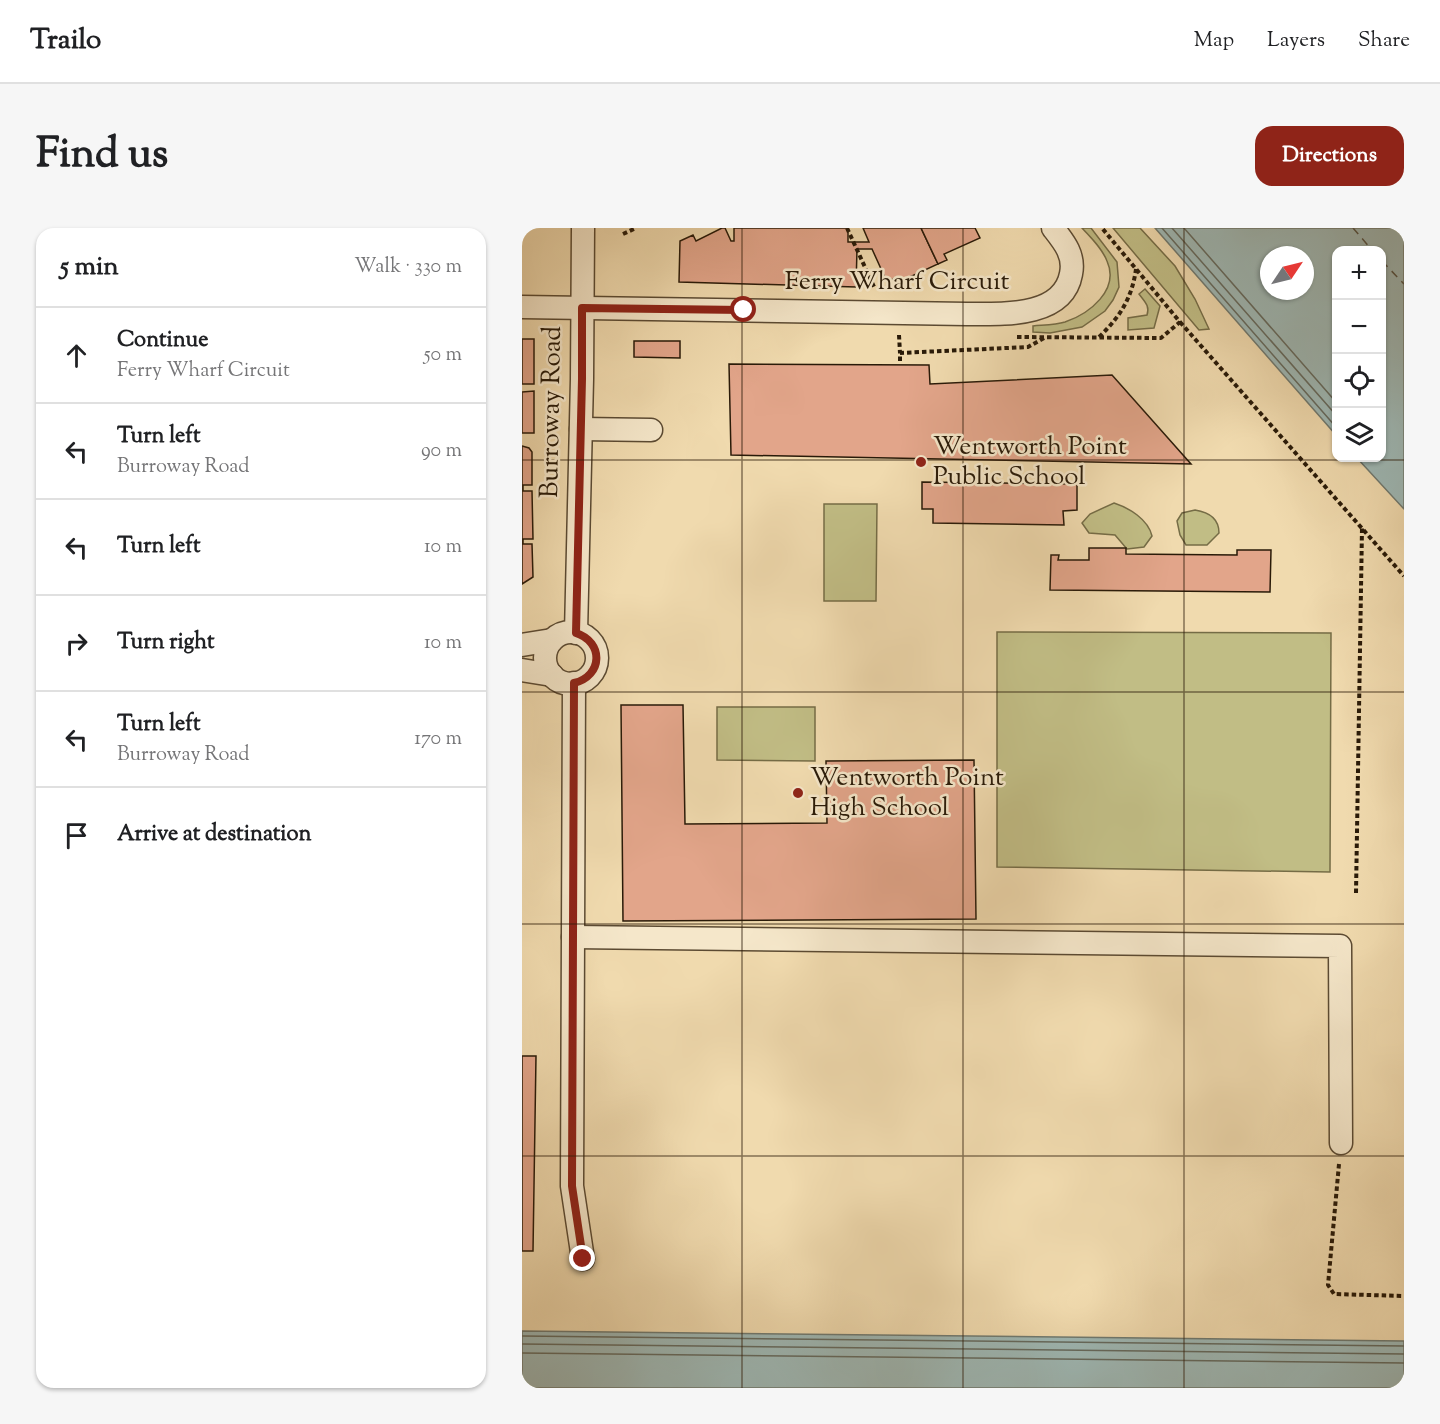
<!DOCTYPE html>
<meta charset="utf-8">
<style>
:root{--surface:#fff;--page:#f6f6f6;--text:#202124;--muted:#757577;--line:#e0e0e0;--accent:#8f2418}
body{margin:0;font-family:"Sorts Mill Goudy",serif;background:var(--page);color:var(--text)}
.controls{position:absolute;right:18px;top:18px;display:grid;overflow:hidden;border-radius:12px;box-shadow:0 2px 4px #0004}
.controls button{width:54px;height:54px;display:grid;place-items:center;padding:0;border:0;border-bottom:2px solid var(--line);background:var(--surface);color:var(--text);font:30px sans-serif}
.compass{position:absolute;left:738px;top:18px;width:54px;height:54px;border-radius:50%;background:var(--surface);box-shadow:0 2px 4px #0004;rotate:55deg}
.stop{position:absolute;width:18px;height:18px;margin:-14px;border:4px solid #8f2418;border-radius:50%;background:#fff}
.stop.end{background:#8f2418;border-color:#fff;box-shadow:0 2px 6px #0008}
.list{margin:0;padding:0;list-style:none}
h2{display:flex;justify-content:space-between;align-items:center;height:78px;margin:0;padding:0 24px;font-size:26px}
h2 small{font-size:20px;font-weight:400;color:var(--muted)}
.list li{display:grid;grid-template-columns:39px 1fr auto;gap:18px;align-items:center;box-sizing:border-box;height:96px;padding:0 24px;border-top:2px solid var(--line)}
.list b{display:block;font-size:22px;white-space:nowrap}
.list p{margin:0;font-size:20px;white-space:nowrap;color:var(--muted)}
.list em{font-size:20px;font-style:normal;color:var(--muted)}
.icon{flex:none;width:33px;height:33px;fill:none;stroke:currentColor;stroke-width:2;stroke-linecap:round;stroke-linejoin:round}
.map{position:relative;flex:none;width:882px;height:1160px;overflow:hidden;border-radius:18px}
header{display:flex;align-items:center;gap:36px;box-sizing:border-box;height:84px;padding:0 30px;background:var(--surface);border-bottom:2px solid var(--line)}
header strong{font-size:28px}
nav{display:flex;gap:33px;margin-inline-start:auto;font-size:21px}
.intro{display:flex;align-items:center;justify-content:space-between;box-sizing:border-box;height:144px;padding:0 36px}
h1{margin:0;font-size:42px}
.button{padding:15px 27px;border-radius:18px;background:var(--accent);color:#fff;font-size:21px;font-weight:700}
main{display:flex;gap:36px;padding:0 36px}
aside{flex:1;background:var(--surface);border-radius:18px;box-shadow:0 2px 4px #0004}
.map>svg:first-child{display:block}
</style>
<header>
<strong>Trailo</strong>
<nav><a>Map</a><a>Layers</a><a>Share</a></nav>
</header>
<div class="intro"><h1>Find us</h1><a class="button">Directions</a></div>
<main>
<aside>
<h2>5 min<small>Walk · 330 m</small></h2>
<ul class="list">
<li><svg class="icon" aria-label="ahead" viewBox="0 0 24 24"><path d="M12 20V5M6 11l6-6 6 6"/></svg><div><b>Continue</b><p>Ferry Wharf Circuit</p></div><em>50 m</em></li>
<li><svg class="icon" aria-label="left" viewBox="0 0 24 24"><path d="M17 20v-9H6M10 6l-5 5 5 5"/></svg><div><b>Turn left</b><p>Burroway Road</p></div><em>90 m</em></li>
<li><svg class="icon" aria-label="left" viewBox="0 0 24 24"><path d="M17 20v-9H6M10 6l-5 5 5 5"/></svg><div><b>Turn left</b></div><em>10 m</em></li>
<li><svg class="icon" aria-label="right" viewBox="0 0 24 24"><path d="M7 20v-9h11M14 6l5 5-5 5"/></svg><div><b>Turn right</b></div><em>10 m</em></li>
<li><svg class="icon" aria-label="left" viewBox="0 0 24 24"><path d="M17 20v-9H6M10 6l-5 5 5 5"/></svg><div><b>Turn left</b><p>Burroway Road</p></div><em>170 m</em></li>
<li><svg class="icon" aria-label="arrive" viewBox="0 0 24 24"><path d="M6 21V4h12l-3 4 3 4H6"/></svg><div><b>Arrive at destination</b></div></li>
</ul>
</aside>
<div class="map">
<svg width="882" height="1160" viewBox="0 0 882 1160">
<rect width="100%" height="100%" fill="#f0daae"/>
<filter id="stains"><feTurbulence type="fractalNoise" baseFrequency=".00333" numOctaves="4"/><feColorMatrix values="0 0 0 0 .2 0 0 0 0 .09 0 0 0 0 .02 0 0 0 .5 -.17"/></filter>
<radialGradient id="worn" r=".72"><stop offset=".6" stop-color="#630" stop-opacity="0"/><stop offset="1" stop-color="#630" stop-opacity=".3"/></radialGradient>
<g fill="#c1bd85" stroke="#756c46" stroke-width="1.5">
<path d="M 560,0 L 569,0 L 595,34 L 597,59 L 591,72 L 583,83 L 560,99 L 528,105 L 511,104 L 511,98 C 521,97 533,97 543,94 C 567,86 598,62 585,33 C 580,20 569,10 560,0 Z"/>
<polygon points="591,0 618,0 653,38 673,71 687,101 677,102"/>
<path d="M 623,61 L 638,78 L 632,100 L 606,102 L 606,90 L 625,87 C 628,78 623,74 617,66 Z"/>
<path d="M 592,275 C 607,280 626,291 630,308 L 622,319 L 605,321 L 593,307 L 567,305 L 560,295 L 568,286 Z"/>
<polygon points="302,276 355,276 354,373 302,373"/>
<path d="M 673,282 C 686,284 697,290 697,305 L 685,317 L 664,317 L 658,307 L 655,293 L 660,285 Z"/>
<polygon points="475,404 809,405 808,644 475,639"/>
<polygon points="195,479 293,479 293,533 195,532"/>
</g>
<g fill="#9eb8b5" stroke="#6f7970" stroke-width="1.5" fill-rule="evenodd">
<path d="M 633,0 L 882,0 L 882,281 L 835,230 L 860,230 L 860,22 L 814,22 L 814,207 ZM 747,27 L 783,27 L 783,63 L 747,63 Z"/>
<polygon points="0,1103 882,1113 882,1160 0,1160"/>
</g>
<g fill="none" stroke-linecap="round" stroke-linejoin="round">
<g stroke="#64695e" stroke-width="1.5">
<polyline points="640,0 814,199"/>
<polyline points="650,0 814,187"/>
<polyline points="662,0 814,174"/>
<polyline points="0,1108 882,1118"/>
<polyline points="0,1116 882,1126"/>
<polyline points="0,1125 882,1135"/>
</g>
<g stroke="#525145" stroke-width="1.5" stroke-dasharray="8 6" stroke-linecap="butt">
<polyline points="831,0 850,22"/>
<polyline points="860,33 882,56"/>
</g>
</g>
<g fill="#e2a58a" stroke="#291a08" stroke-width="1.5">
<polygon points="200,0 203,0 209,13 212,13 212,0 326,0 326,14 347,14 341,0 399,0 416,36 377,54 375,49 365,54 350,21 335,21 334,59 157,54 158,13 171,7 174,13"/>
<polygon points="399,0 453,0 458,10 422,26 425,32 416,36"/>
<rect x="0" y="111" width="12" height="45"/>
<polygon points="112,113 158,113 158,130 112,129"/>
<polygon points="207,136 407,137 408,156 590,147 669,236 209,227"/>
<polygon points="12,163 12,205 0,205 0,164"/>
<polygon points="0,218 7,220 10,224 10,257 1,257 1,263 10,263 11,311 1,311 1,316 10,316 11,349 0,356"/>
<polygon points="400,254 555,256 555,282 541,283 542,297 411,295 411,281 400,281"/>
<polygon points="567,320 604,320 604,326 715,327 715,322 749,322 748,364 528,362 529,327 537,327 536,332 567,332"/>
<polygon points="99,477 161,477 163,596 305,595 304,533 452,532 454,691 101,693"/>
<polygon points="0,828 14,828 11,1023 0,1023"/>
</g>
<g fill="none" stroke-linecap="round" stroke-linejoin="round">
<defs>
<g id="minor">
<path d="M 0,79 L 445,86 C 480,86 541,90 549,46 C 553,27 542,14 531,0"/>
<polyline points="59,201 129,202"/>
<circle cx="49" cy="430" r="26"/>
<polyline points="54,405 60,151 61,0"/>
<polyline points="0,417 30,412"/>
<polyline points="0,442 30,447"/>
<polyline points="52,455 50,958 61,1031"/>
<polyline points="51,709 818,718 819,915"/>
</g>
</defs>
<use href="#minor" stroke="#5b4a32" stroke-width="25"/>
<g stroke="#291a08" stroke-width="4" stroke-dasharray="4.5 3" stroke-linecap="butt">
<polyline points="325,0 353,61"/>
<polyline points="101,6 114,0"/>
<polyline points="658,94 882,348"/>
<polyline points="377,107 378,125"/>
<polyline points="495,109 639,110 658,94 580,0"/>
<path d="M 577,109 C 598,89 610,70 614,41"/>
<polyline points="378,133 378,125 506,119 522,110"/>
<polyline points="834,665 840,300"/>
<polyline points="817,936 806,1057 812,1066 882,1068"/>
</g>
<use href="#minor" stroke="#f5e7ca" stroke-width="22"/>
</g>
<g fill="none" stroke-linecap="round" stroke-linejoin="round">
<path stroke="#8f2418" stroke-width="8" d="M 61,1031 L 50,958 L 52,455 C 81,448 82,414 54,405 L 60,151 L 60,80 L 222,82"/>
</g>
<path fill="none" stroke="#291a08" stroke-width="1.5" stroke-opacity="0.55" d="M 220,0 L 220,1160M 441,0 L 441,1160M 662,0 L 662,1160M 0,232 L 882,232M 0,464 L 882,464M 0,696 L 882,696M 0,928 L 882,928"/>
<g fill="#8f2418" stroke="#f5e7ca" stroke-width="2">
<circle cx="399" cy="234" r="6"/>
<circle cx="276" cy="565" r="6"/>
</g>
<g text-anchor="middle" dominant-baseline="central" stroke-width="5" stroke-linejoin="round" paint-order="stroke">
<g font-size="26" fill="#291a08" stroke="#f5e7ca">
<text x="375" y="54">Ferry Wharf Circuit</text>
<text transform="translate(30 184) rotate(-89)">Burroway Road</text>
</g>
<g font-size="26" fill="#291a08" stroke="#f5e7ca" text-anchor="start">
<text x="411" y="219">Wentworth Point<tspan x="411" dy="30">Public School</tspan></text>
<text x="288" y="550">Wentworth Point<tspan x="288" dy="30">High School</tspan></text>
</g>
</g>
<rect width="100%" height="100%" filter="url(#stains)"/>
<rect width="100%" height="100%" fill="url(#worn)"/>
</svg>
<div class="controls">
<button>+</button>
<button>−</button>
<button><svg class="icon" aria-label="locate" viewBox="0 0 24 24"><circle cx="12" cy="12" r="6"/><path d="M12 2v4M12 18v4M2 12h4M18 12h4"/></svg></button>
<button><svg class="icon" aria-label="layers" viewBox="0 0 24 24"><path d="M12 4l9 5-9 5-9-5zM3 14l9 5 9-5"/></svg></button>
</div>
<svg class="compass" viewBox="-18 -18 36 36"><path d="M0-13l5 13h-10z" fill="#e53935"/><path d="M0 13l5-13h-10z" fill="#757577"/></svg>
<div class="stop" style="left:222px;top:82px"></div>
<div class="stop end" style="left:61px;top:1031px"></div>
</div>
</main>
